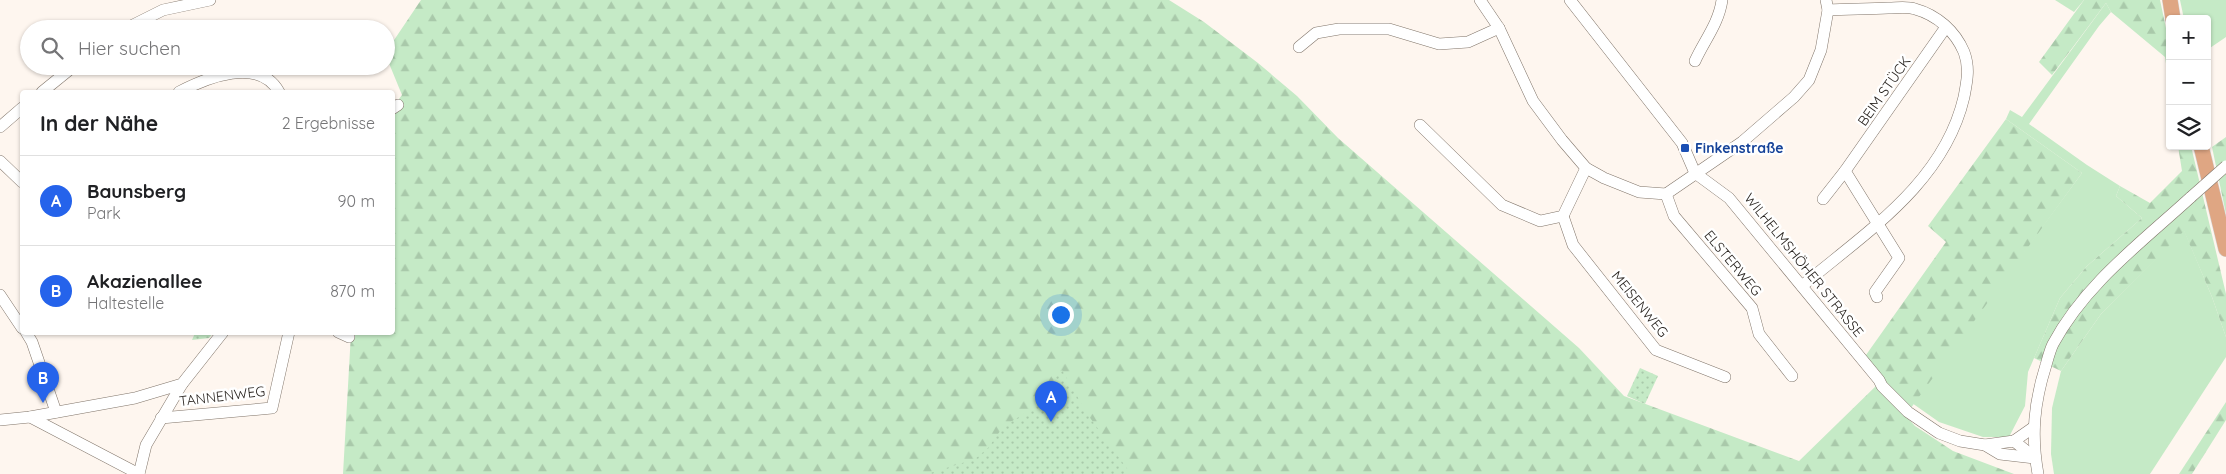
<!DOCTYPE html>
<html lang="de">
<meta charset="utf-8">
<style>
:root{--surface:#fff;--page:#f6f6f6;--text:#202124;--muted:#757577;--line:#e0e0e0;--accent:#2563eb}
body{margin:0;font-family:Quicksand,sans-serif;background:var(--page);color:var(--text)}
.controls{position:absolute;right:15px;top:15px;display:grid;overflow:hidden;border-radius:5px;box-shadow:0 1px 4px #0004}
.controls button{width:45px;height:45px;display:grid;place-items:center;padding:0;border:0;border-bottom:1px solid var(--line);background:var(--surface);color:var(--text);font:25px sans-serif}
.you{position:absolute;left:1060px;top:314px;width:18px;height:18px;margin:-12px;border:4px solid #fff;border-radius:50%;background:#1a73e8;box-shadow:0 0 0 8px #1a73e833}
.badge{display:grid;place-items:center;width:32px;height:32px;border-radius:50%;background:var(--accent);color:#fff;font-size:16px;font-weight:700}
.pin{position:absolute;translate:-50% -41px;filter:drop-shadow(0 1px 2px #0008)}
.pin::after{content:'';position:absolute;top:26px;width:18px;height:15px;background:inherit;clip-path:polygon(0 0,100% 0,50% 100%)}
.list{margin:0;padding:0;list-style:none}
h2{display:flex;justify-content:space-between;align-items:center;height:65px;margin:0;padding:0 20px;font-size:21px}
h2 small{font-size:16px;font-weight:400;color:var(--muted)}
.list li{display:grid;grid-template-columns:32px 1fr auto;gap:15px;align-items:center;box-sizing:border-box;height:90px;padding:0 20px;border-top:1px solid var(--line)}
.list b{display:block;font-size:19px;white-space:nowrap}
.list p{margin:0;font-size:16px;white-space:nowrap;color:var(--muted)}
.list em{font-size:16px;font-style:normal;color:var(--muted)}
.icon{flex:none;width:28px;height:28px;fill:none;stroke:currentColor;stroke-width:2;stroke-linecap:round;stroke-linejoin:round}
.map{position:relative;flex:none;width:2226px;height:474px;overflow:hidden}
.search{position:absolute;background:var(--surface);box-shadow:0 1px 4px #0004;left:20px;top:20px;width:375px;height:55px;display:flex;align-items:center;gap:12px;box-sizing:border-box;padding:0 18px;border-radius:28px;color:var(--muted);font-size:19px}
.panel{position:absolute;background:var(--surface);box-shadow:0 1px 4px #0004;left:20px;top:90px;width:375px;height:245px;border-radius:5px}
.map>svg:first-child{display:block}
</style>
<div class="map">
<svg width="2226" height="474" viewBox="0 0 2226 474">
<defs>
<pattern id="forest-firs" width="22" height="20" patternUnits="userSpaceOnUse" patternTransform="scale(1.25)"><rect width="22" height="20" fill="#c5eac6"/><path d="M5 1l3.5 6h-7zM16 11l3.5 6h-7z" fill="#a9c9aa"/></pattern>
<pattern id="park-dots" width="8" height="8" patternUnits="userSpaceOnUse" patternTransform="scale(1.25)"><rect width="8" height="8" fill="#c5eac6"/><path d="M2 2h.1M6 6h.1" fill="none" stroke="#a9c9aa" stroke-width="1.8" stroke-linecap="round"/></pattern>
</defs>
<rect width="100%" height="100%" fill="#fef6ef"/>
<g fill="#c5eac6">
<polygon points="2055,0 2084,0 2074,12"/>
<polygon points="2180,0 2226,0 2226,37 2207,50 2207,19 2184,19"/>
<polygon points="2106,3 2111,12 2099,26 2029,124 2087,165 2120,186 2116,196 2142,218 2087,266 2060,298 2028,372 2025,406 2009,437 1983,437 1939,422 1912,403 2082,173 2006,119 2010,110 2022,117"/>
<polygon points="2184,230 2212,297 2226,337 2226,357 2150,474 2054,474 2051,454 2052,408 2061,371 2101,314"/>
</g>
<g fill="url(#forest-firs)">
<polygon points="421,0 1169,0 1204,22 1258,63 1297,96 1338,138 1579,348 1624,396 1799,461 1877,385 1915,426 1953,451 2014,474 343,474 351,333 392,332 392,108 402,95 386,56 386,52"/>
<polygon points="2084,0 2160,0 2170,47 2170,91 2165,57 2111,12 2106,3 2052,75 2039,62"/>
<polygon points="2006,119 2082,173 1908,412 1858,361 1866,355 1946,242 1928,226"/>
<polygon points="2226,137 2226,214 2212,147"/>
<polygon points="2178,146 2191,146 2226,294 2226,337 2212,297 2184,231 2101,314 2061,371 2034,358 2060,298 2087,266 2142,218 2116,196 2120,186 2150,203 2182,171"/>
<polygon points="2226,402 2226,420 2192,474 2179,474"/>
</g>
<g fill="url(#park-dots)">
<polygon points="195,333 195,332 213,333 209,338 192,340"/>
<polygon points="1640,368 1658,376 1645,404 1627,396"/>
<polygon points="1062,370 1088,415 1131,474 927,474 975,459 988,448 1003,427 1031,409"/>
</g>
<g fill="none" stroke-linecap="round" stroke-linejoin="round">
<defs>
<g id="minor">
<polyline points="1480,0 1499,28 1533,101 1562,140 1586,168 1604,178 1639,192 1666,194 1742,142 1794,97 1809,80 1821,50 1828,10 1826,0"/>
<polyline points="1570,0 1682,143 1695,173 1729,198 1879,380 1882,386 1908,412 1939,433 1960,441 1985,445 2000,454 2035,458"/>
<polyline points="125,29 163,10 210,0"/>
<polyline points="1299,47 1316,33 1339,29 1389,29 1439,44 1468,42 1499,28"/>
<path d="M 1695,61 C 1704,41 1719,23 1722,0"/>
<polyline points="42,92 74,66"/>
<path d="M 179,92 C 206,78 259,56 279,92"/>
<polyline points="392,109 398,105"/>
<polyline points="1420,125 1502,205 1540,221 1563,216 1586,168"/>
<polyline points="0,127 22,108"/>
<polyline points="0,161 22,182"/>
<polyline points="1666,194 1674,216 1752,308 1759,334 1792,376"/>
<polyline points="1823,199 1845,171"/>
<polyline points="1563,216 1573,245 1656,350 1725,377"/>
<path d="M 1802,286 C 1866,232 1944,183 1964,97 C 1967,81 1970,68 1964,52 C 1955,31 1937,15 1915,9 C 1907,6 1897,8 1888,8 C 1868,9 1848,9 1828,10"/>
<polyline points="0,295 22,328"/>
<polyline points="1877,297 1875,292 1899,258 1845,171 1946,27"/>
<polyline points="26,332 32,342 56,412"/>
<polyline points="338,332 349,337 349,332"/>
<polyline points="30,417 139,474"/>
<polyline points="161,418 272,408 289,332"/>
<polyline points="0,420 30,417 135,398 182,384 223,332"/>
<polyline points="2014,441 2034,427"/>
<polyline points="1985,445 2014,441 2035,458"/>
<polyline points="139,474 146,445 182,384"/>
<path d="M 2038,474 C 2031,435 2034,403 2046,365 C 2048,358 2050,350 2053,344 C 2085,284 2142,242 2191,197"/>
</g>
<g id="major">
<polyline points="2170,0 2173,19"/>
<polyline points="2201,146 2226,249"/>
</g>
</defs>
<use href="#minor" stroke="#81756a" stroke-width="12"/>
<use href="#major" stroke="#d4d3d3" stroke-width="16"/>
<use href="#minor" stroke="#fff" stroke-width="11"/>
<use href="#major" stroke="#dfa683" stroke-width="15"/>
<defs>
<polyline id="minor-bridge" points="2191,197 2226,166"/>
</defs>
<use href="#minor-bridge" stroke="#81756a" stroke-width="12" stroke-linecap="butt"/>
<use href="#minor-bridge" stroke="#fff" stroke-width="11"/>
</g>
<rect fill="#1a4fb4" stroke="#fff" stroke-width="2" x="1680" y="143" width="10" height="10" rx="2.5"/>
<g text-anchor="middle" dominant-baseline="central" stroke-width="5" stroke-linejoin="round" paint-order="stroke">
<g font-size="14" fill="#2a2521" stroke="#fff">
<text transform="translate(1884 91) rotate(-55)">BEIM STÜCK</text>
<text transform="translate(1733 263) rotate(50)">ELSTERWEG</text>
<text transform="translate(1804 265) rotate(51)">WILHELMSHÖHER STRASSE</text>
<text transform="translate(1640 304) rotate(51)">MEISENWEG</text>
<text transform="translate(222 396) rotate(-7)">TANNENWEG</text>
</g>
<g font-size="14" font-weight="bold" fill="#164399" stroke="#fff" text-anchor="start">
<text x="1695" y="148">Finkenstraße</text>
</g>
</g>
</svg>
<div class="controls">
<button>+</button>
<button>−</button>
<button><svg class="icon" aria-label="layers" viewBox="0 0 24 24"><path d="M12 4l9 5-9 5-9-5zM3 14l9 5 9-5"/></svg></button>
</div>
<div class="you"></div>
<div class="pin badge" style="left:1051px;top:422px">A</div>
<div class="pin badge" style="left:43px;top:403px">B</div>
<div class="search"><svg class="icon" aria-label="search" viewBox="0 0 24 24"><circle cx="10" cy="10" r="6"/><path d="M15 15l6 6"/></svg>Hier suchen</div>
<section class="panel">
<h2>In der Nähe<small>2 Ergebnisse</small></h2>
<ul class="list">
<li><span class="badge">A</span><div><b>Baunsberg</b><p>Park</p></div><em>90 m</em></li>
<li><span class="badge">B</span><div><b>Akazienallee</b><p>Haltestelle</p></div><em>870 m</em></li>
</ul>
</section>
</div>
